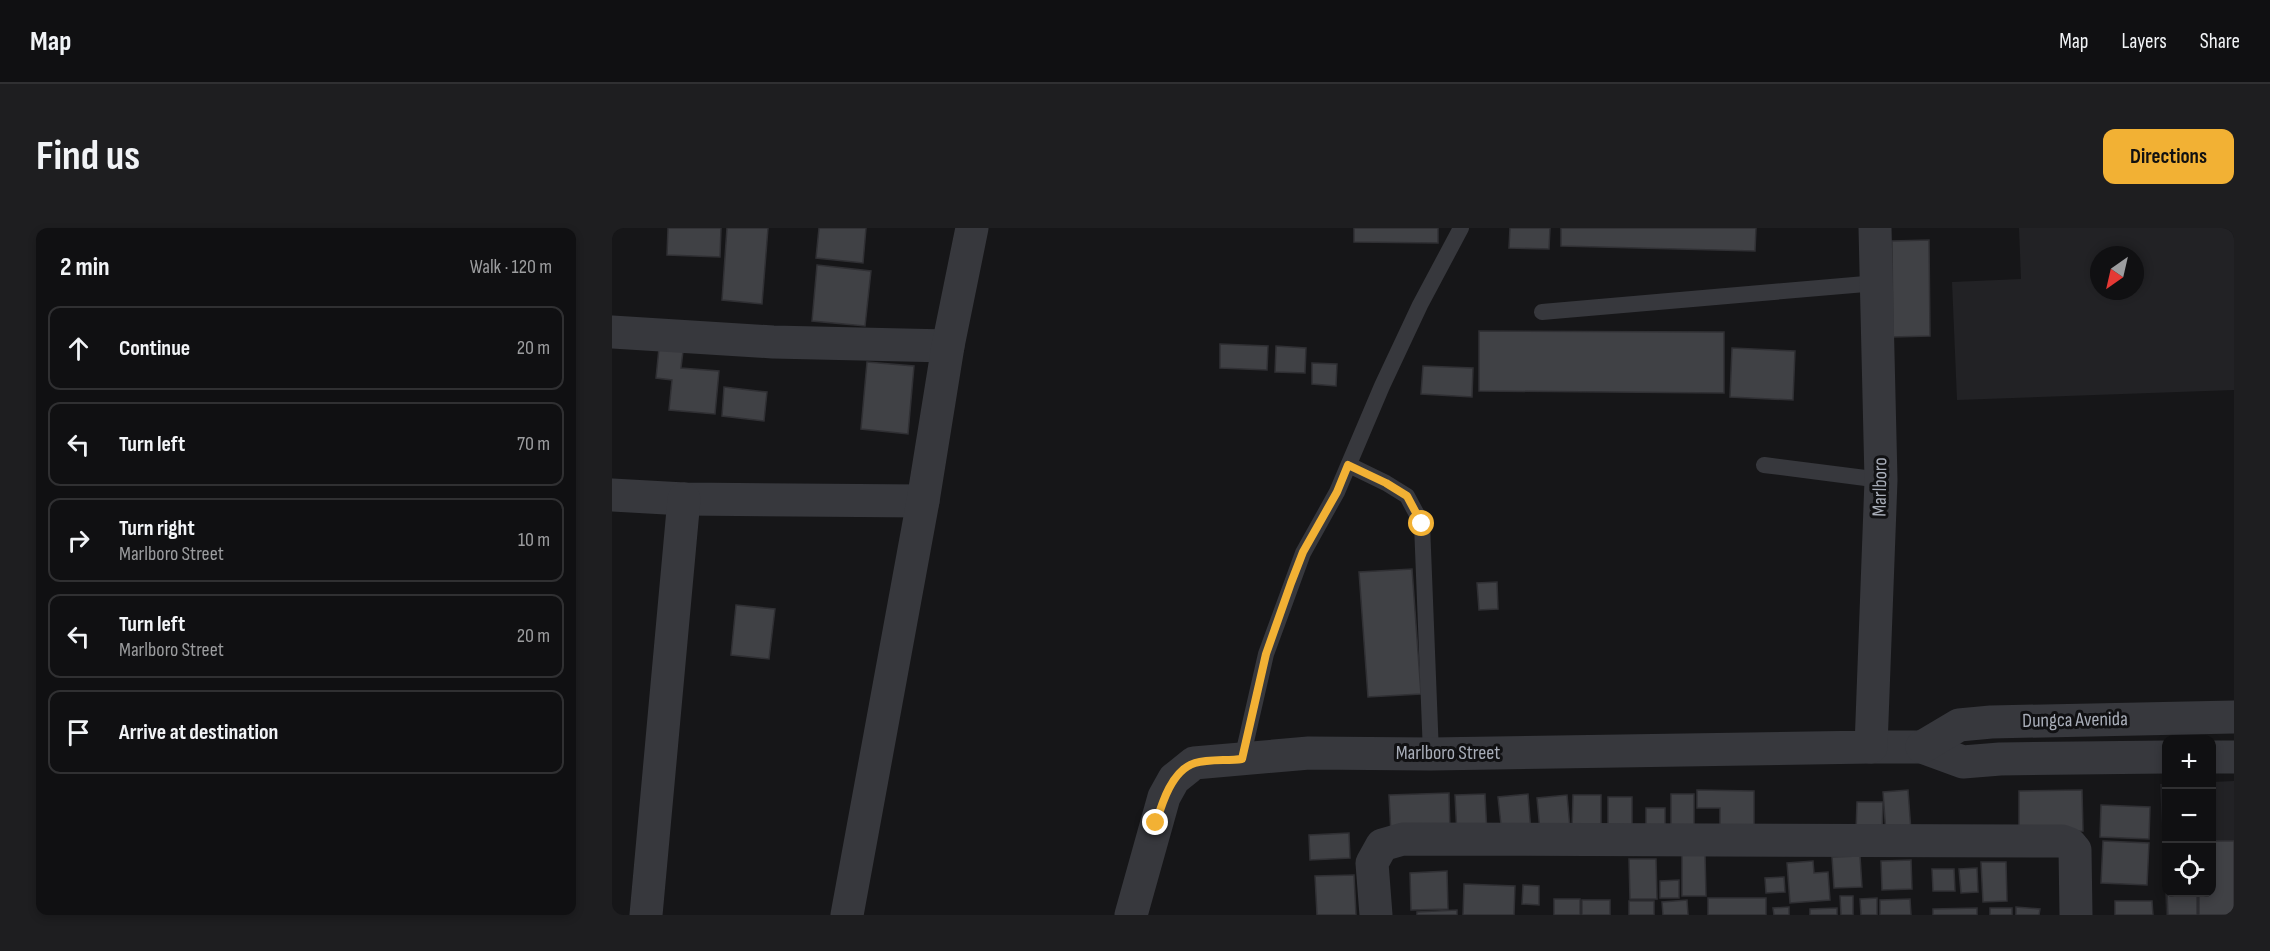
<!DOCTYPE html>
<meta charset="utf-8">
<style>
:root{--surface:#101012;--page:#1e1e20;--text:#f1f3f6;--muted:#9c9d9f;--line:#303032;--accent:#f2b134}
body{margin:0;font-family:"Sofia Sans Condensed",sans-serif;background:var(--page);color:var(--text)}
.controls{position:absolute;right:18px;bottom:18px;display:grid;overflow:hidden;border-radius:12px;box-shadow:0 3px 9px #0003}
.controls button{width:54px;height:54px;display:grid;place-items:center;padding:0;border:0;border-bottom:2px solid var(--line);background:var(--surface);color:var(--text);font:30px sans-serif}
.compass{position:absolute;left:1478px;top:18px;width:54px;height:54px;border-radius:50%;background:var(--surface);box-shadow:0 3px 9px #0003;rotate:214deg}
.stop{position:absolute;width:18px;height:18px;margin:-14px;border:4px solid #f2b134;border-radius:50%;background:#fff}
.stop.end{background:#f2b134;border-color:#fff;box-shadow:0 2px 6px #0008}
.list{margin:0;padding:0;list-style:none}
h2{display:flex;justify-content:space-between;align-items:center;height:78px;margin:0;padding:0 24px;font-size:26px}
h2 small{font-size:20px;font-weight:400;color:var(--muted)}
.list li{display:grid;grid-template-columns:39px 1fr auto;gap:18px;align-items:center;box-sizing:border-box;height:84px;margin:0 12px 12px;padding:0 12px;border:2px solid var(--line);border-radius:12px}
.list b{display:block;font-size:22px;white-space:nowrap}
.list p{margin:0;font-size:20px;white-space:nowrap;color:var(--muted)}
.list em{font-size:20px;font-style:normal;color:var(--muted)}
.icon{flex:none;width:33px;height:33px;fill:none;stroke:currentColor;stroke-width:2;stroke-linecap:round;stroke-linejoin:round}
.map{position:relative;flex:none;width:1622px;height:687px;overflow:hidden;border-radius:12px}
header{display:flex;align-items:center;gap:36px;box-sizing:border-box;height:84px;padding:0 30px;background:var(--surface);border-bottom:2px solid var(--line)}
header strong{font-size:28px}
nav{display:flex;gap:33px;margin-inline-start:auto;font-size:21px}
.intro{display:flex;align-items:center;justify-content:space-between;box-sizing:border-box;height:144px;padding:0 36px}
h1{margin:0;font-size:42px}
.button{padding:15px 27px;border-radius:12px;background:var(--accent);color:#111;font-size:21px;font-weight:700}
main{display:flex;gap:36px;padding:0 36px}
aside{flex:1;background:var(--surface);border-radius:12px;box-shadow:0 3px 9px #0003}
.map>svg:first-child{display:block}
</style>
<header>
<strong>Map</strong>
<nav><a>Map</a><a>Layers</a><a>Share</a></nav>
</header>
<div class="intro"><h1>Find us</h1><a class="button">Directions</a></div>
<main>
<aside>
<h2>2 min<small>Walk · 120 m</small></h2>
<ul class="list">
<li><svg class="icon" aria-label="ahead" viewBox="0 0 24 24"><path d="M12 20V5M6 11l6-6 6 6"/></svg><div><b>Continue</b></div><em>20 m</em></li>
<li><svg class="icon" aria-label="left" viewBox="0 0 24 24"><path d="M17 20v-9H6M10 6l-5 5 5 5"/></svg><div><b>Turn left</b></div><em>70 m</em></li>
<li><svg class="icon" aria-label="right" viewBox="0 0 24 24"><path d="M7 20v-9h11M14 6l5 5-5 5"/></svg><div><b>Turn right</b><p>Marlboro Street</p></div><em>10 m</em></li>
<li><svg class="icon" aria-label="left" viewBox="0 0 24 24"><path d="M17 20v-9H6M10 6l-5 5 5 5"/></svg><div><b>Turn left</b><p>Marlboro Street</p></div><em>20 m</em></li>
<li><svg class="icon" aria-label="arrive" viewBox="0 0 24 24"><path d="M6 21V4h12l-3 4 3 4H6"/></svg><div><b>Arrive at destination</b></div></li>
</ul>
</aside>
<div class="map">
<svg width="1622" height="687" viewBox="0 0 1622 687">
<rect width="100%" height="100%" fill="#161618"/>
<g fill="#222225" fill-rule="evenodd">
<path d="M 1407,0 L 1622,0 L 1622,162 L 1345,172 L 1340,54 L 1409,51 ZM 1487,27 L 1523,27 L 1523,63 L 1487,63 Z"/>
<polygon points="1622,553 1622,687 1554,687 1548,556 1554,556 1554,664 1600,664 1600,554"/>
</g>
<g fill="#404145" stroke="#303034" stroke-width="1.5">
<polygon points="56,0 109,0 108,29 55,27"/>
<polygon points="115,0 156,0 150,76 110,72"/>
<polygon points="207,0 254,0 251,35 204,30"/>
<polygon points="742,0 826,0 826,15 742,14"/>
<polygon points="898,0 938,0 937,21 897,20"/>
<polygon points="949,0 1144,0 1143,23 949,18"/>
<polygon points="1317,12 1318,108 1281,109 1280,13"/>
<polygon points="205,37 259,43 253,98 200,93"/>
<polygon points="867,103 1112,104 1112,165 867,163"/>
<polygon points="608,116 656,118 655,142 608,140"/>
<polygon points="664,118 694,120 693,145 663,144"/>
<polygon points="47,120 71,123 69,140 107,143 103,186 57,182 60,152 44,150"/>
<polygon points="1120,120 1183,123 1181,172 1118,169"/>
<polygon points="255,134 302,138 296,206 249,201"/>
<polygon points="700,135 725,136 724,158 700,156"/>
<polygon points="811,138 861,140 860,169 809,166"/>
<polygon points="112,159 155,164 152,193 110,188"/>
<polygon points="800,341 809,466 756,469 747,344"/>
<polygon points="885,354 886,381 867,382 865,355"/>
<polygon points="124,377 163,381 157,431 119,427"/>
<polygon points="1085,562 1142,563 1142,603 1108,603 1108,580 1085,580"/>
<polygon points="1296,562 1299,603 1274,605 1271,564"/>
<polygon points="1470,562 1471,603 1407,604 1407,563"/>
<polygon points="837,565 838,604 779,606 777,567"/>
<polygon points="873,566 875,606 845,607 843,567"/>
<polygon points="916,566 919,604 890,606 886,569"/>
<rect x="1059" y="566" width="23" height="37"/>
<polygon points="955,567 958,600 928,603 925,570"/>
<polygon points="961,567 989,567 989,603 960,603"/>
<rect x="996" y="569" width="24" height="38"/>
<polygon points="1552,570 1554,570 1554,651 1553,651"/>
<polygon points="1245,574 1271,574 1270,604 1244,604"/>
<polygon points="1489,577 1538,579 1537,611 1488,609"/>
<rect x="1034" y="580" width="19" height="18"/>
<polygon points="737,605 738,630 698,632 697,607"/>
<polygon points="1491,613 1537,615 1535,657 1489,655"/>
<polygon points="1600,613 1622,613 1622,687 1587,687 1587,664 1600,664"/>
<polygon points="1070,626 1093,626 1094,668 1070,668"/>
<polygon points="1248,628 1250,659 1222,660 1220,629"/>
<polygon points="1017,631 1044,631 1045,671 1018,671"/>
<polygon points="1299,632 1300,661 1270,662 1269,633"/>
<polygon points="1201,633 1202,645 1216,644 1218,672 1178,675 1175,635"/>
<polygon points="1369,634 1394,634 1395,673 1371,674"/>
<polygon points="1365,640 1366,664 1349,665 1347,641"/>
<polygon points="1320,641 1342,641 1343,663 1321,663"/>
<polygon points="835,643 836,681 799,682 798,645"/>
<polygon points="742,647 744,687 705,687 703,648"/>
<polygon points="1172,649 1173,664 1154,665 1153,650"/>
<polygon points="1067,652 1067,670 1048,670 1048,653"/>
<polygon points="852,656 903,658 902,687 851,687"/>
<polygon points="911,657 927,658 927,677 910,676"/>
<polygon points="1555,664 1585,664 1585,687 1556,687"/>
<polygon points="1228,668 1241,668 1241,687 1229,687"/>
<rect x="1096" y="670" width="58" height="17"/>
<polygon points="1265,670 1265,687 1249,687 1248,671"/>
<rect x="942" y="671" width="26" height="16"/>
<polygon points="1298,671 1299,687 1268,687 1268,672"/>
<rect x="970" y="672" width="28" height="15"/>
<polygon points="1075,672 1076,687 1051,687 1050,674"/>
<rect x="1017" y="673" width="25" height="14"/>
<polygon points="1503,673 1540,673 1541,687 1503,687"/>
<polygon points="1177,679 1177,687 1162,687 1161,680"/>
<polygon points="1404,679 1428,681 1427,687 1404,687"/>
<polygon points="1225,680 1225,687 1198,687 1198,681"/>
<polygon points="1365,680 1365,687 1321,687 1321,681"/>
<rect x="1378" y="680" width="22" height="7"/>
<polygon points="845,682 845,687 805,687 805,684"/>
</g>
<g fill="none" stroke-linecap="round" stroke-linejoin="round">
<g stroke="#37383d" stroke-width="16">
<polyline points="930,84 1265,55"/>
<polyline points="737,237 774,255 795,268 810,296 819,526"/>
<polyline points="1152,237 1269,252"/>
<polyline points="630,531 654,426 691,325 725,264 770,158 808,77 849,0"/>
</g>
<g stroke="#37383d" stroke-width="33">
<polyline points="0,104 161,114 336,118"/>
<polyline points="0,267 72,271 311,273"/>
<polyline points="1259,519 1310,519 1351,534 1388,531 1554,529"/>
<polyline points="1310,519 1347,497 1379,494 1622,489"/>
<polyline points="1600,529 1622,529"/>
<polyline points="34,687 72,271"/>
<polyline points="235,687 311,273 336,118 360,0"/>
<polyline points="764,687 760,635 770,617 791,611 1450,613 1458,616 1463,622 1464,687"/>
</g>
<polyline stroke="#37383d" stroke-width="33" points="519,687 552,569 562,551 582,535 697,525 819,526 1259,519 1269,252 1263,0"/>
</g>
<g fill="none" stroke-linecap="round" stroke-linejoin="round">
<path stroke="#f2b134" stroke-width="8" d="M 544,595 C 550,575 560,542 583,535 C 597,531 615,533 630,531 L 654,426 L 679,355 L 691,324 L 725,264 L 736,237 L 774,255 L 795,268 L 810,296"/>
</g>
<g text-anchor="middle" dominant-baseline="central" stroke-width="6" stroke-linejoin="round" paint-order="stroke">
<g font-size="20" fill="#a8adb8" stroke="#111113">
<text transform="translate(1268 259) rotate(-89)">Marlboro</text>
<text transform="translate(1463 492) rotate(-1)">Dungca Avenida</text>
<text x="836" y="525">Marlboro Street</text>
</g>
</g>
</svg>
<div class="controls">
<button>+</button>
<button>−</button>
<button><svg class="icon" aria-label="locate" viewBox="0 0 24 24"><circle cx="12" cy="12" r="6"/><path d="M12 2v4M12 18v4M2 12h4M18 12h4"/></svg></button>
</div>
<svg class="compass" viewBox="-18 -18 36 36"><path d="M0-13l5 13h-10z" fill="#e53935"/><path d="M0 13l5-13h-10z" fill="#9c9d9f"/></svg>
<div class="stop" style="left:810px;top:296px"></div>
<div class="stop end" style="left:544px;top:595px"></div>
</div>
</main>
